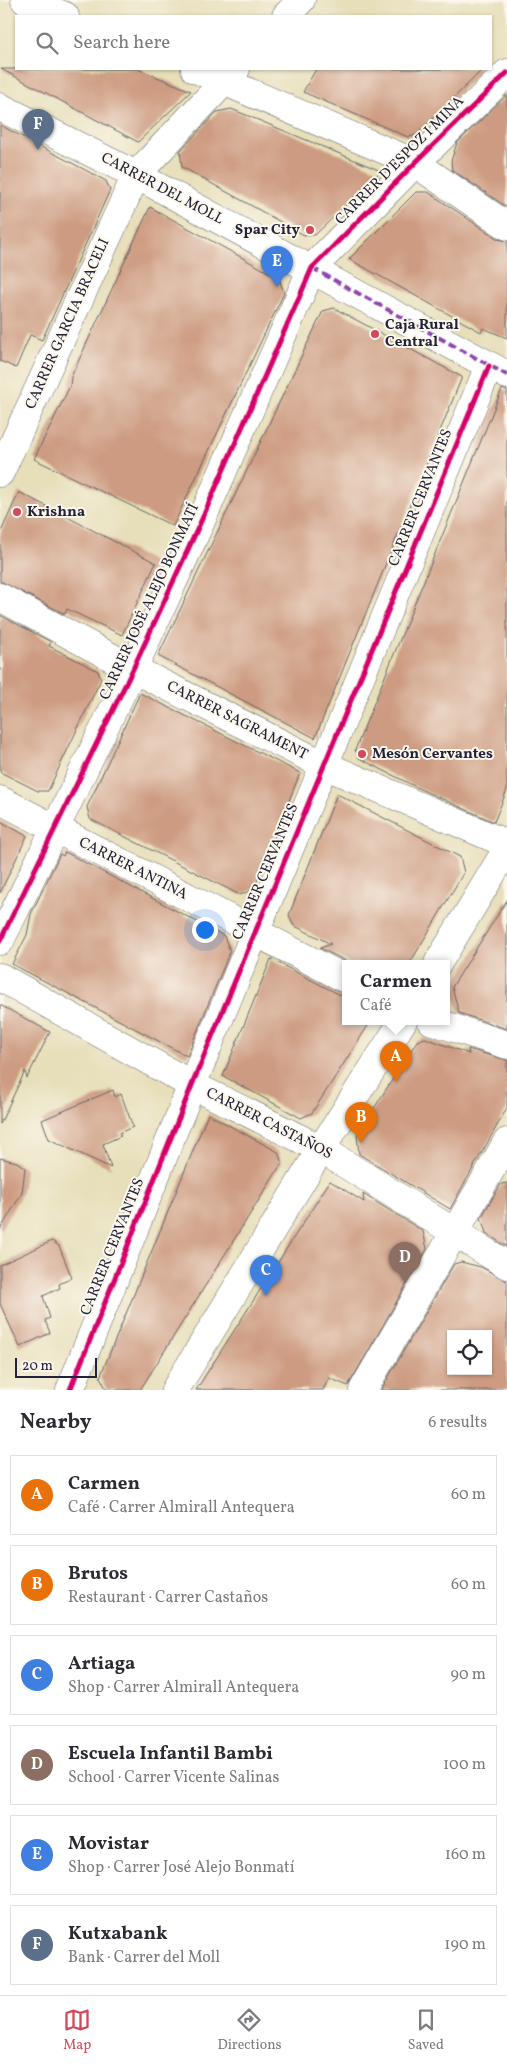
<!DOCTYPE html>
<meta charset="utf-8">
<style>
:root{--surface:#fff;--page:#f2f2f3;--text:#2b2b33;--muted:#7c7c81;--line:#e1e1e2;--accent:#d1495b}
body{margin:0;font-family:Vollkorn,serif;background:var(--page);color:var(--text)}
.controls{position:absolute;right:15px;bottom:15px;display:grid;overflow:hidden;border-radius:0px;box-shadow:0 1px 4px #0004}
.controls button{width:45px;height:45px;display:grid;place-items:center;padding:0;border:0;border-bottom:1px solid var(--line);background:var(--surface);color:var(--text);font:25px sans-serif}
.scale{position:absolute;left:15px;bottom:12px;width:82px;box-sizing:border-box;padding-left:5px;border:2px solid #22223b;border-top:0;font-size:14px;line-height:18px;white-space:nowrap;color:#22223b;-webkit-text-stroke:4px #fbf7ec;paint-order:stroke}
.you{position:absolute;left:204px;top:929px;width:18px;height:18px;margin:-12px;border:4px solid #fff;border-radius:50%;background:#1a73e8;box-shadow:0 0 0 8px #1a73e833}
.badge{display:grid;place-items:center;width:32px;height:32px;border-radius:50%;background:var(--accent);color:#fff;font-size:16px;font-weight:700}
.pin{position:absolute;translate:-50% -41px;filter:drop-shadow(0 1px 2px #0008)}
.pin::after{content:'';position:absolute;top:26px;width:18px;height:15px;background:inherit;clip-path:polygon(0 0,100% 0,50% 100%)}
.popup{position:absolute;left:342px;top:960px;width:108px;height:65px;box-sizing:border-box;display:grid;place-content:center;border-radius:0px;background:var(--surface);filter:drop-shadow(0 1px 4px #0005);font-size:16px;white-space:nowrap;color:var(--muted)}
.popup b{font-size:19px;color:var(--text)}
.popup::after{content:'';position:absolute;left:50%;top:100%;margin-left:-10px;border:10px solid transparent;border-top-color:var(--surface)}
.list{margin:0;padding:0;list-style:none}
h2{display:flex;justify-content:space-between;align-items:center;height:65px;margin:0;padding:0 20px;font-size:21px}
h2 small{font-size:16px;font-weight:400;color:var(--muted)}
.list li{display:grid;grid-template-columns:32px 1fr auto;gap:15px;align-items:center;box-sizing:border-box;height:80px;margin:0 10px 10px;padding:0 10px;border:1px solid var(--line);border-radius:0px}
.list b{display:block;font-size:19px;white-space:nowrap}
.list p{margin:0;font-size:16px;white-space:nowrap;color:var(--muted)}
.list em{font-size:16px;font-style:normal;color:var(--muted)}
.icon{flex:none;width:28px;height:28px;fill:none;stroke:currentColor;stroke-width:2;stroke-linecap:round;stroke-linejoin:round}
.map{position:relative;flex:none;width:507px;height:1390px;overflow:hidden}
.search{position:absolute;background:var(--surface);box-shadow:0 1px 4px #0004;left:15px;right:15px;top:15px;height:55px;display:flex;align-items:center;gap:12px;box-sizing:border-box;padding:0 18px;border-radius:0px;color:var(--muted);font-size:19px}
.sheet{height:605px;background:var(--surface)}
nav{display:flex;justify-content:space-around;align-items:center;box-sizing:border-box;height:70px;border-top:1px solid var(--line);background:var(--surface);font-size:14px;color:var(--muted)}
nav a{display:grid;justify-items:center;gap:2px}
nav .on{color:var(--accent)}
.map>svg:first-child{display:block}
</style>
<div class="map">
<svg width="507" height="1390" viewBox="0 0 507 1390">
<rect width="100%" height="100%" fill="#fbf7ec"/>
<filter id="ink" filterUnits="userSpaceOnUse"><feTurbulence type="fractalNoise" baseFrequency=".02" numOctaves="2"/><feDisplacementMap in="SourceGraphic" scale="10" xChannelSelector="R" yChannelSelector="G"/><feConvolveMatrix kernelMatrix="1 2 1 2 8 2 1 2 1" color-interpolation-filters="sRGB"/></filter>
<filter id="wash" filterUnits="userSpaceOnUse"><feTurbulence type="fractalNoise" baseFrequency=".0096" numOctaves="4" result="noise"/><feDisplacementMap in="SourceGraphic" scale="20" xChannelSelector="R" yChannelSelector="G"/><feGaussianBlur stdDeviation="1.12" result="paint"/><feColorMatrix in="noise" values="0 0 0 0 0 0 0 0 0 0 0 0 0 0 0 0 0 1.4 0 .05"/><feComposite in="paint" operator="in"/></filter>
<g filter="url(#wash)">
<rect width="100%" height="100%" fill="#e7dfba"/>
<g id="blocks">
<g fill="#cd9b81" fill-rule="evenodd">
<polygon points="1,69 138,69 191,91 138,142"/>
<polygon points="316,69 483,69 416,135 408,137 303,92"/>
<polygon points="507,95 507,207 452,170 451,161 457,143"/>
<polygon points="231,109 234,110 381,171 315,235 304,235 182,167 180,151 217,112"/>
<polygon points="0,125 106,181 110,190 42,340 30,335 16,368 0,361"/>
<polygon points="416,192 428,192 498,239 507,241 507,338 483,328 481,332 349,259"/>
<polygon points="150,207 279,278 284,293 173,526 34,459 70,386 71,377"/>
<polygon points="334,308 462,377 315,738 158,656 323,311"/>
<polygon points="502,389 507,391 507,790 494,822 420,789 359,758 355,750"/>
<polygon points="19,492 156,563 122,635 67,609 65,614 0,581 0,534"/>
<polygon points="0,615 51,642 49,646 98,671 101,679 48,791 38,791 0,772"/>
<polygon points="140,693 300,773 254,889 240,895 90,819 87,807"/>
<polygon points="337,794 460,857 464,872 410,963 350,963 320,948 331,944 293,925 289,915"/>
<polygon points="0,821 27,836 0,893"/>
<polygon points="65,852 224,936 230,951 187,1056 12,964 27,935 31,914 60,854 63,856"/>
<polygon points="507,900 507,1029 459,1013 452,987"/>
<polygon points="271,959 346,998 346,1021 371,1021 312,1113 301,1118 223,1076"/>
<polygon points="0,1005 50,1032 27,1078 25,1071 0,1124"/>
<polygon points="425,1038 469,1054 468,1049 507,1060 507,1108 450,1209 359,1154 357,1135 417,1041"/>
<polygon points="113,1090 115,1097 121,1094 133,1127 119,1133 121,1136 103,1144 111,1168 49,1139 42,1120"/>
<polygon points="208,1114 278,1152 282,1163 140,1390 107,1390 100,1377"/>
<polygon points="0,1158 17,1162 25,1168 22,1193 0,1230"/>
<polygon points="330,1181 364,1202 363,1194 423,1231 427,1249 348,1386 329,1378 323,1390 196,1390"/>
<polygon points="507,1183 507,1247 486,1233 481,1218 501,1184"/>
<polygon points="52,1241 59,1246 72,1278 59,1284 60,1288 43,1296 50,1318 45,1320 50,1333 20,1347 0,1304 0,1265"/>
<path d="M 461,1262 L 481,1267 L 507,1281 L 507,1390 L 381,1390 L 454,1264 ZM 451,1334 L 488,1334 L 488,1371 L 451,1371 Z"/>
</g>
</g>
</g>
<g filter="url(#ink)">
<use href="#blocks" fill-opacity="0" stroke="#676467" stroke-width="1"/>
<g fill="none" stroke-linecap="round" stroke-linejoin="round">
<defs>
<g id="street">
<polyline points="25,0 65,16"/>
<polyline points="286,16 301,0"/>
<polyline points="195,69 415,163 507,226"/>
<polyline points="0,107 136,175 507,375"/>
<polyline points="0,473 136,175 236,69"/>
<polyline points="0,597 133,669 324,765 507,844"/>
<polyline points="0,800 346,979"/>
<polyline points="0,941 133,669 202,519 312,268 415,163 507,73"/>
<polyline points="438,963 507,849"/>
<polyline points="0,977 192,1085 321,1149 507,1265"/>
<polyline points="432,1021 507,1045"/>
<polyline points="70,1390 192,1085 489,366"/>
<polyline points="175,1390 321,1149 403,1021"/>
<polyline points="363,1390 507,1142"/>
</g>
</defs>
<use href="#street" stroke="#676467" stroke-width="29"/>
<use href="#street" stroke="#fff" stroke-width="28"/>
<polyline stroke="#8e44ad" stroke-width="4" stroke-dasharray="8 4" stroke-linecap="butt" points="312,268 507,375"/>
<defs>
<g id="cycleway">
<polyline points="0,941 133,669 202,519 312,268 415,163 507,73"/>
<polyline points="70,1390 192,1085 489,366"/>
</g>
</defs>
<use href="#cycleway" stroke="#fbf7ec" stroke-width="8"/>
<use href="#cycleway" stroke="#d6006c" stroke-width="5"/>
</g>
</g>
<g fill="#d1495b" stroke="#fbf7ec" stroke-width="2">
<circle cx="310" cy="230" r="5"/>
<circle cx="375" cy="334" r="5"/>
<circle cx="17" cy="512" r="5"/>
<circle cx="362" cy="754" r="5"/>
</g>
<g text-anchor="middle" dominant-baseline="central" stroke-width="4" stroke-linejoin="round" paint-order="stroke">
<g font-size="15" fill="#22223b" stroke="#fbf7ec">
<text transform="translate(400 161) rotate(-45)">CARRER D'ESPOZ I MINA</text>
<text transform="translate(162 189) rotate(28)">CARRER DEL MOLL</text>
<text transform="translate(68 324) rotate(-66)">CARRER GARCIA BRACELI</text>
<text transform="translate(421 498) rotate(-68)">CARRER CERVANTES</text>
<text transform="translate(150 602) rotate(-65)">CARRER JOSÉ ALEJO BONMATÍ</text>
<text transform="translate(237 721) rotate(27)">CARRER SAGRAMENT</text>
<text transform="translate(133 869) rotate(27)">CARRER ANTINA</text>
<text transform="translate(266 872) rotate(-67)">CARRER CERVANTES</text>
<text transform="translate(269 1124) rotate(27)">CARRER CASTAÑOS</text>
<text transform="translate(113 1247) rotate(-68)">CARRER CERVANTES</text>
</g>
<g font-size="15" font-weight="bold" fill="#22223b" stroke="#fbf7ec" text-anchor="start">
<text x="300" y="230" text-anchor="end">Spar City</text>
<text x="385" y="325">Caja Rural<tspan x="385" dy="17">Central</tspan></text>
<text x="27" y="512">Krishna</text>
<text x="372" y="754">Mesón Cervantes</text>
</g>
</g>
</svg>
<div class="controls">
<button><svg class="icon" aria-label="locate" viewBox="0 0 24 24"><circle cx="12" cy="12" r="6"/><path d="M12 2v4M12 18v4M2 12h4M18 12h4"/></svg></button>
</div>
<div class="scale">20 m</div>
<div class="you"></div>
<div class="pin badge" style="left:396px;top:1082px;background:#e8710a">A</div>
<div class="popup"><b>Carmen</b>Café</div>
<div class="pin badge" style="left:361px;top:1143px;background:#e8710a">B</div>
<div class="pin badge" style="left:266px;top:1296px;background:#3f7fe0">C</div>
<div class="pin badge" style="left:405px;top:1283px;background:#8d6e63">D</div>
<div class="pin badge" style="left:277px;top:287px;background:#3f7fe0">E</div>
<div class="pin badge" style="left:38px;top:150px;background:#5c6f8a">F</div>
<div class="search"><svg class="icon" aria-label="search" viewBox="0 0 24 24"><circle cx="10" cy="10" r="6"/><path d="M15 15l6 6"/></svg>Search here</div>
</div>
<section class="sheet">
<h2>Nearby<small>6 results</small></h2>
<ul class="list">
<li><span class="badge" style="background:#e8710a">A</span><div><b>Carmen</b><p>Café · Carrer Almirall Antequera</p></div><em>60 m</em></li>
<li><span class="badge" style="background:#e8710a">B</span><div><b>Brutos</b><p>Restaurant · Carrer Castaños</p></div><em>60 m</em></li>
<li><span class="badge" style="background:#3f7fe0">C</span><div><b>Artiaga</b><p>Shop · Carrer Almirall Antequera</p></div><em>90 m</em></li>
<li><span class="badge" style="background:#8d6e63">D</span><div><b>Escuela Infantil Bambi</b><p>School · Carrer Vicente Salinas</p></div><em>100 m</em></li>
<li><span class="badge" style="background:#3f7fe0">E</span><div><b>Movistar</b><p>Shop · Carrer José Alejo Bonmatí</p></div><em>160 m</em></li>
<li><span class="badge" style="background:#5c6f8a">F</span><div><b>Kutxabank</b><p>Bank · Carrer del Moll</p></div><em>190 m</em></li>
</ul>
</section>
<nav>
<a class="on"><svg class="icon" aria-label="map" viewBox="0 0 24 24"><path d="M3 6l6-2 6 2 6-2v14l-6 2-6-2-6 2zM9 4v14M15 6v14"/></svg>Map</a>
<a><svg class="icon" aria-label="directions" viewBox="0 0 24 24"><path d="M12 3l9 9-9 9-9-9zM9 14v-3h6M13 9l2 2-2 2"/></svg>Directions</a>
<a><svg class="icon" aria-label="saved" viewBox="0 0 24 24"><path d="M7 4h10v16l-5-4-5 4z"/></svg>Saved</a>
</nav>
